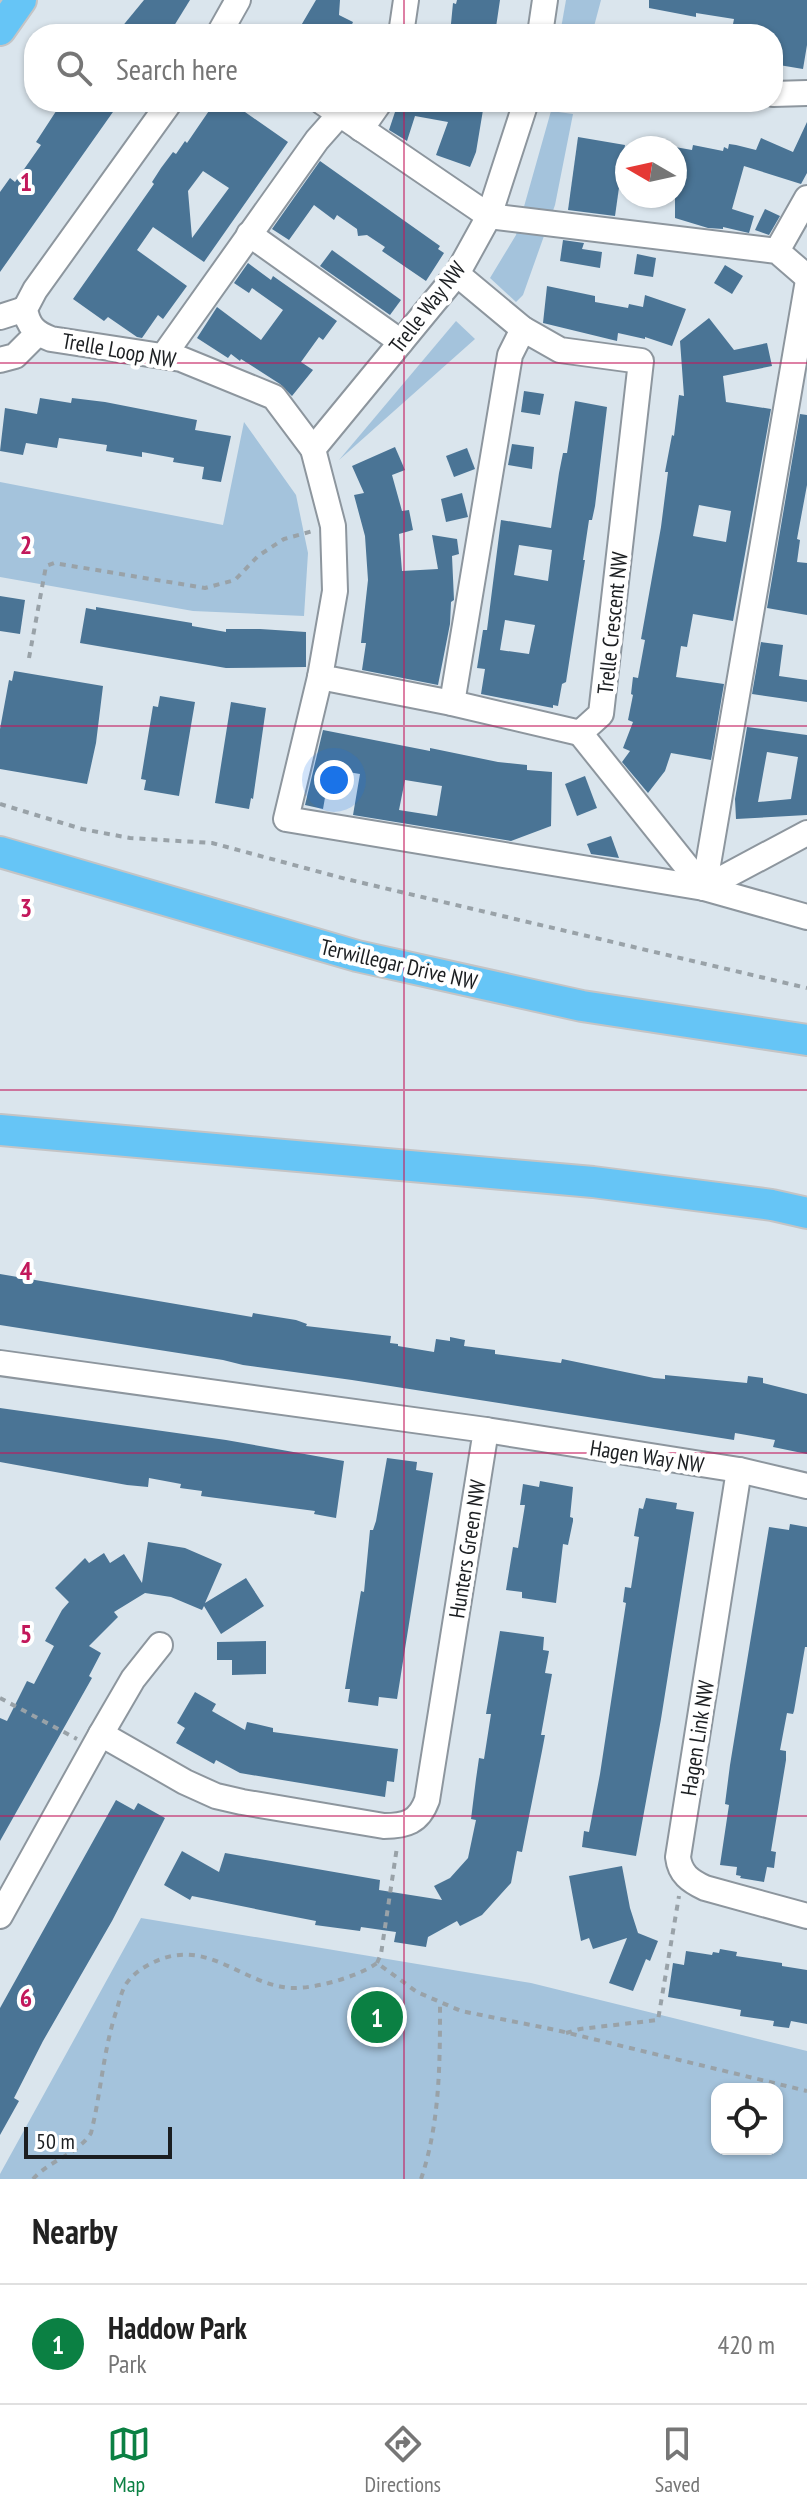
<!DOCTYPE html>
<style>
:root{--surface:#fff;--page:#f2f2f2;--text:#222;--muted:#767676;--line:#e0e0e0;--accent:#0b8043}
body{margin:0;font-family:"PT Sans Narrow",sans-serif;background:var(--page);color:var(--text)}
.controls{position:absolute;right:24px;bottom:24px;display:grid;overflow:hidden;border-radius:16px;box-shadow:0 2px 6px #0004}
.controls button{width:72px;height:72px;display:grid;place-items:center;padding:0;border:0;border-bottom:2px solid var(--line);background:var(--surface);color:var(--text);font:40px sans-serif}
.compass{position:absolute;left:615px;top:136px;width:72px;height:72px;border-radius:50%;background:var(--surface);box-shadow:0 2px 6px #0004;rotate:279deg}
.scale{position:absolute;left:24px;bottom:20px;width:148px;box-sizing:border-box;padding-left:8px;border:4px solid #1b1e21;border-top:0;font-size:22px;line-height:28px;white-space:nowrap;color:#1b1e21;-webkit-text-stroke:6px #fff;paint-order:stroke}
.you{position:absolute;left:334px;top:780px;width:28px;height:28px;margin:-20px;border:6px solid #fff;border-radius:50%;background:#1a73e8;box-shadow:0 0 0 12px #1a73e833}
.badge{display:grid;place-items:center;width:52px;height:52px;border-radius:50%;background:var(--accent);color:#fff;font-size:26px;font-weight:700}
.pin{position:absolute;translate:-50% -50%;border:4px solid #fff;box-shadow:0 2px 8px #0006}
.list{margin:0;padding:0;list-style:none}
h2{display:flex;justify-content:space-between;align-items:center;height:104px;margin:0;padding:0 32px;font-size:34px}
h2 small{font-size:26px;font-weight:400;color:var(--muted)}
.list li{display:grid;grid-template-columns:52px 1fr auto;gap:24px;align-items:center;box-sizing:border-box;height:120px;padding:0 32px;border-top:2px solid var(--line)}
.list b{display:block;font-size:30px;white-space:nowrap}
.list p{margin:0;font-size:26px;white-space:nowrap;color:var(--muted)}
.list em{font-size:26px;font-style:normal;color:var(--muted)}
.icon{flex:none;width:44px;height:44px;fill:none;stroke:currentColor;stroke-width:2;stroke-linecap:round;stroke-linejoin:round}
.map{position:relative;flex:none;width:807px;height:2179px;overflow:hidden}
.search{position:absolute;background:var(--surface);box-shadow:0 2px 6px #0004;left:24px;right:24px;top:24px;height:88px;display:flex;align-items:center;gap:20px;box-sizing:border-box;padding:0 28px;border-radius:32px;color:var(--muted);font-size:30px}
.sheet{height:224px;background:var(--surface)}
nav{display:flex;justify-content:space-around;align-items:center;box-sizing:border-box;height:112px;border-top:2px solid var(--line);background:var(--surface);font-size:22px;color:var(--muted)}
nav a{display:grid;justify-items:center;gap:4px}
nav .on{color:var(--accent)}
.map>svg:first-child{display:block}
</style>
<div class="map">
<svg width="807" height="2179" viewBox="0 0 807 2179">
<rect width="100%" height="100%" fill="#dae5ed"/>
<g fill="#a4c3dc" fill-rule="evenodd">
<polygon points="566,0 601,0 592,34 560,34"/>
<polygon points="551,111 573,114 555,205 523,295 516,302 490,278 516,235"/>
<polygon points="456,321 475,339 339,460"/>
<polygon points="244,422 296,495 308,553 304,616 193,611 0,577 0,482 223,525"/>
<path d="M 141,1918 L 531,1983 L 807,2051 L 807,2179 L 0,2179 L 0,2174 ZM 717,2089 L 777,2089 L 777,2149 L 717,2149 Z"/>
</g>
<g fill="#4a7495" fill-rule="evenodd">
<polygon points="144,0 190,0 169,34 116,34"/>
<polygon points="316,0 340,0 339,15 353,22 348,34 296,34"/>
<polygon points="457,0 500,0 495,34 450,34 453,3 456,4"/>
<polygon points="649,0 807,0 807,45 803,69 773,64 773,34 731,34 734,19 696,13 696,17 649,8"/>
<polygon points="62,102 120,102 0,272 0,192 10,178 15,182 41,145 36,142"/>
<path d="M 215,102 L 252,102 L 245,112 L 288,142 L 204,262 L 153,227 L 137,250 L 187,286 L 163,319 L 158,315 L 142,338 L 137,337 L 108,317 L 104,321 L 73,299 L 154,184 L 152,182 L 161,168 L 173,152 L 176,154 L 185,141 L 187,143 ZM 203,171 L 229,188 L 192,238 L 188,191 Z"/>
<polygon points="395,102 469,102 484,104 476,152 470,167 436,155 448,122 415,116 407,141 389,130 395,112 392,112"/>
<polygon points="807,122 807,173 801,184 744,166 732,209 754,216 749,233 723,227 723,229 708,228 675,218 675,147 692,150 693,145 723,151 724,147 728,149 729,144 736,145 756,150 761,138 793,152"/>
<polygon points="578,137 625,145 615,216 568,210"/>
<polygon points="320,161 440,246 438,249 444,253 426,281 382,251 385,247 367,235 358,236 357,229 337,215 334,220 314,205 289,240 272,229"/>
<polygon points="765,209 780,216 769,235 755,230"/>
<polygon points="563,240 584,243 582,249 602,252 600,268 560,261"/>
<polygon points="332,250 401,300 390,315 320,266"/>
<polygon points="637,254 656,258 653,277 634,274"/>
<polygon points="248,263 271,280 273,276 337,321 323,340 319,337 301,362 313,370 292,396 280,384 241,359 240,361 231,354 228,358 197,338 217,307 261,340 283,310 252,288 249,293 234,283"/>
<polygon points="725,265 743,276 732,294 714,283"/>
<polygon points="547,286 595,296 595,302 628,308 629,304 643,307 645,295 686,309 672,346 645,337 645,339 618,333 617,341 543,323"/>
<path d="M 709,318 L 734,350 L 767,343 L 772,366 L 723,376 L 726,402 L 771,409 L 733,621 L 693,614 L 687,647 L 681,646 L 676,677 L 724,684 L 711,760 L 671,753 L 665,771 L 648,793 L 622,762 L 630,751 L 623,748 L 633,722 L 628,720 L 633,695 L 631,694 L 633,677 L 638,678 L 645,640 L 641,639 L 661,527 L 668,472 L 665,472 L 672,435 L 674,436 L 679,395 L 684,396 L 680,341 ZM 699,505 L 731,511 L 726,542 L 693,536 Z"/>
<polygon points="524,391 544,394 540,415 521,412"/>
<polygon points="40,398 71,403 72,398 105,402 197,420 195,430 231,436 221,482 202,479 204,467 173,462 174,458 142,452 142,457 106,451 107,445 59,438 57,448 26,443 23,455 0,451 5,408 37,414"/>
<path d="M 575,401 L 607,407 L 595,506 L 592,520 L 589,520 L 583,560 L 585,560 L 566,682 L 562,684 L 558,706 L 553,705 L 553,708 L 481,694 L 485,669 L 477,668 L 483,630 L 487,630 L 501,520 L 551,528 L 559,473 L 563,453 L 567,453 ZM 519,545 L 552,550 L 548,581 L 514,575 ZM 505,620 L 535,625 L 529,654 L 500,650 Z"/>
<polygon points="800,414 807,415 807,485 797,539 800,540 797,562 807,563 807,615 767,608"/>
<polygon points="512,444 534,447 532,469 508,465"/>
<polygon points="395,447 405,470 392,475 402,511 409,510 413,530 399,534 402,571 438,569 432,535 457,539 459,554 452,556 454,600 451,602 450,624 438,685 362,670 366,643 361,643 368,580 365,536 354,495 364,493 352,466"/>
<polygon points="467,448 475,469 454,477 446,456"/>
<polygon points="462,493 468,517 446,522 441,499"/>
<polygon points="0,596 25,600 20,634 0,631"/>
<polygon points="96,607 192,623 192,626 226,632 226,629 260,629 306,632 306,667 226,668 80,643 86,608 96,610"/>
<polygon points="761,642 783,645 779,676 807,680 807,702 752,694"/>
<polygon points="14,671 103,686 96,743 87,784 0,769 0,729 9,680 12,681"/>
<polygon points="160,696 195,702 179,796 144,790 146,780 141,779 153,706 158,707"/>
<polygon points="231,702 266,708 253,799 251,798 249,809 215,803"/>
<path d="M 747,727 L 807,735 L 807,815 L 736,819 L 735,799 ZM 767,752 L 798,757 L 791,799 L 758,802 Z"/>
<path d="M 323,730 L 430,751 L 430,748 L 498,762 L 527,765 L 527,770 L 552,772 L 551,826 L 511,841 L 353,815 L 360,774 L 330,769 L 323,809 L 305,805 ZM 405,780 L 442,786 L 437,816 L 399,810 Z"/>
<polygon points="585,776 597,808 577,816 565,784"/>
<polygon points="611,836 619,858 591,854 587,844"/>
<polygon points="0,1274 252,1317 253,1313 296,1320 307,1324 306,1326 391,1336 390,1343 398,1344 398,1346 434,1352 436,1339 450,1341 450,1337 465,1340 464,1346 495,1350 495,1354 561,1363 562,1359 654,1378 665,1379 665,1375 747,1383 748,1376 763,1378 763,1383 807,1394 807,1454 773,1447 775,1440 735,1433 734,1440 352,1380 243,1365 223,1360 0,1325"/>
<polygon points="0,1408 226,1440 344,1461 336,1518 314,1514 315,1511 201,1496 202,1491 180,1488 181,1484 149,1478 148,1487 127,1485 0,1462"/>
<polygon points="387,1458 417,1462 416,1470 433,1473 397,1699 379,1697 378,1706 348,1702 350,1689 345,1689 361,1591 364,1592 370,1530 373,1530 376,1521"/>
<polygon points="540,1481 573,1487 570,1517 573,1518 573,1521 568,1545 563,1544 556,1603 522,1598 522,1592 506,1590 513,1547 518,1548 525,1505 520,1505 523,1484 539,1487"/>
<polygon points="646,1498 677,1503 676,1509 694,1512 661,1719 636,1856 582,1847 584,1831 589,1832 600,1774 626,1603 623,1602 625,1587 631,1588 639,1537 634,1536 639,1508 643,1509"/>
<polygon points="790,1524 807,1527 807,1647 805,1647 794,1711 793,1714 787,1713 780,1750 786,1751 786,1760 771,1851 776,1852 774,1868 767,1867 764,1882 740,1878 741,1876 736,1875 737,1867 720,1865 729,1805 725,1804 730,1765 769,1527 789,1530"/>
<polygon points="148,1542 185,1548 222,1564 205,1603 246,1578 264,1606 221,1634 204,1606 202,1610 171,1597 145,1593 114,1612 118,1617 89,1646 101,1653 89,1676 92,1678 0,1841 0,1718 7,1721 27,1681 34,1684 54,1646 45,1641 62,1610 69,1602 55,1588 85,1558 89,1563 104,1553 110,1563 124,1554 142,1583"/>
<polygon points="500,1631 544,1637 543,1650 549,1651 545,1673 552,1674 541,1735 545,1735 542,1751 522,1852 517,1851 511,1883 482,1915 460,1926 457,1921 428,1937 426,1947 394,1942 396,1932 361,1927 360,1931 315,1925 316,1921 280,1914 192,1896 190,1900 164,1885 182,1851 219,1872 225,1853 380,1880 379,1890 442,1900 434,1886 450,1878 468,1858 476,1820 471,1819 476,1779 479,1758 484,1759 491,1714 486,1714"/>
<polygon points="266,1641 266,1674 232,1675 232,1660 217,1660 217,1642"/>
<polygon points="195,1692 216,1704 212,1711 245,1730 247,1722 273,1728 273,1732 398,1749 394,1782 387,1781 385,1797 240,1773 216,1760 214,1764 176,1743 185,1728 177,1723"/>
<polygon points="116,1800 134,1810 138,1803 165,1818 112,1921 43,2041 14,2098 19,2101 0,2135 0,2008"/>
<polygon points="622,1866 630,1908 638,1933 658,1941 650,1961 646,1959 633,1991 609,1983 627,1938 593,1949 589,1938 581,1941 569,1876"/>
<polygon points="720,1949 737,1952 736,1956 782,1963 782,1966 807,1970 807,2024 791,2021 789,2028 773,2026 774,2021 740,2016 741,2010 668,1997 673,1963 684,1965 686,1951 712,1955 713,1952 719,1953"/>
</g>
<g fill="none" stroke-linecap="round" stroke-linejoin="round">
<defs>
<g id="minor">
<polyline points="220,32 238,0"/>
<polyline points="401,34 406,0"/>
<polyline points="540,34 545,0"/>
<polyline points="773,94 807,93"/>
<path d="M 170,102 L 35,290 L 25,309 C 28,326 35,333 51,339 L 181,359 L 274,397 L 313,449 L 333,526 L 335,591 L 320,677 L 452,703 L 580,733 L 601,714 L 641,361 L 560,350 L 523,329 L 457,274"/>
<polyline points="322,102 489,216 777,251 807,277"/>
<polyline points="361,129 380,102"/>
<polyline points="249,234 401,342"/>
<polyline points="777,251 807,198"/>
<polyline points="807,286 704,888 807,917"/>
<polyline points="0,317 25,309"/>
<polyline points="164,355 317,140 340,114"/>
<polyline points="0,360 15,356 37,334"/>
<polyline points="313,449 457,274 489,216 526,102"/>
<polyline points="320,677 286,819 704,888 807,833"/>
<polyline points="452,703 510,355 523,329"/>
<polyline points="580,733 704,888"/>
<path d="M 0,1363 L 486,1430 L 427,1800 C 419,1822 406,1826 384,1826 L 242,1802 L 216,1796 L 185,1782 L 101,1734 L 0,1916"/>
<polyline points="486,1430 739,1470 807,1486"/>
<path d="M 739,1470 L 678,1857 C 680,1874 690,1881 705,1888 L 807,1916"/>
<polyline points="101,1734 133,1679 160,1645"/>
</g>
<g id="major">
<polyline points="0,30 21,0"/>
<polyline points="0,852 357,956 582,1006 807,1040"/>
<polyline points="0,1130 593,1182 772,1205 807,1213"/>
</g>
</defs>
<use href="#minor" stroke="#8d969e" stroke-width="28"/>
<use href="#major" stroke="#c4c4c5" stroke-width="34"/>
<g stroke="#99a2a8" stroke-width="4" stroke-dasharray="6 6" stroke-linecap="butt">
<polyline points="29,658 46,566 54,563 205,588 235,580 258,556 284,539 313,531"/>
<polyline points="0,804 82,829 130,838 212,843 346,879 807,988"/>
<polyline points="0,1698 77,1739"/>
<polyline points="377,1963 381,1954 397,1847"/>
<polyline points="566,2033 580,2029 658,2020 679,1896"/>
<path d="M 33,2179 C 50,2160 78,2154 91,2133 C 101,2093 103,2052 116,2012 C 119,2003 121,1992 126,1984 C 134,1972 148,1964 161,1959 C 208,1942 240,1980 283,1987 C 307,1992 358,1977 377,1963 L 417,1992 L 461,2011 L 556,2030 L 807,2091"/>
<path d="M 421,2179 C 440,2123 440,2063 440,2004"/>
</g>
<use href="#minor" stroke="#fff" stroke-width="24"/>
<use href="#major" stroke="#66c5f6" stroke-width="30"/>
</g>
<path fill="none" stroke="#c2185b" stroke-width="2" stroke-opacity="0.55" d="M 404,0 L 404,34M 404,102 L 404,2179M 0,363 L 807,363M 0,726 L 807,726M 0,1090 L 807,1090M 0,1453 L 807,1453M 0,1816 L 807,1816"/>
<g text-anchor="middle" dominant-baseline="central" stroke-width="8" stroke-linejoin="round" paint-order="stroke">
<g font-size="22" fill="#1b1e21" stroke="#fff">
<text transform="translate(427 307) rotate(-52)">Trelle Way NW</text>
<text transform="translate(119 350) rotate(10)">Trelle Loop NW</text>
<text transform="translate(612 623) rotate(-84)">Trelle Crescent NW</text>
<text transform="translate(399 964) rotate(13)">Terwillegar Drive NW</text>
<text transform="translate(647 1456) rotate(9)">Hagen Way NW</text>
<text transform="translate(467 1549) rotate(-81)">Hunters Green NW</text>
<text transform="translate(697 1738) rotate(-81)">Hagen Link NW</text>
</g>
</g>
<g font-size="26" text-anchor="middle" font-weight="bold" fill="#c2185b" stroke="#fff" stroke-width="8" stroke-linejoin="round" paint-order="stroke">
<text x="26" y="191">1</text>
<text x="26" y="554">2</text>
<text x="26" y="917">3</text>
<text x="26" y="1280">4</text>
<text x="26" y="1643">5</text>
<text x="26" y="2007">6</text>
</g>
</svg>
<div class="controls">
<button><svg class="icon" aria-label="locate" viewBox="0 0 24 24"><circle cx="12" cy="12" r="6"/><path d="M12 2v4M12 18v4M2 12h4M18 12h4"/></svg></button>
</div>
<svg class="compass" viewBox="-18 -18 36 36"><path d="M0-13l5 13h-10z" fill="#e53935"/><path d="M0 13l5-13h-10z" fill="#767676"/></svg>
<div class="scale">50 m</div>
<div class="you"></div>
<div class="pin badge" style="left:377px;top:2017px">1</div>
<div class="search"><svg class="icon" aria-label="search" viewBox="0 0 24 24"><circle cx="10" cy="10" r="6"/><path d="M15 15l6 6"/></svg>Search here</div>
</div>
<section class="sheet">
<h2>Nearby<small></small></h2>
<ul class="list">
<li><span class="badge">1</span><div><b>Haddow Park</b><p>Park</p></div><em>420 m</em></li>
</ul>
</section>
<nav>
<a class="on"><svg class="icon" aria-label="map" viewBox="0 0 24 24"><path d="M3 6l6-2 6 2 6-2v14l-6 2-6-2-6 2zM9 4v14M15 6v14"/></svg>Map</a>
<a><svg class="icon" aria-label="directions" viewBox="0 0 24 24"><path d="M12 3l9 9-9 9-9-9zM9 14v-3h6M13 9l2 2-2 2"/></svg>Directions</a>
<a><svg class="icon" aria-label="saved" viewBox="0 0 24 24"><path d="M7 4h10v16l-5-4-5 4z"/></svg>Saved</a>
</nav>
